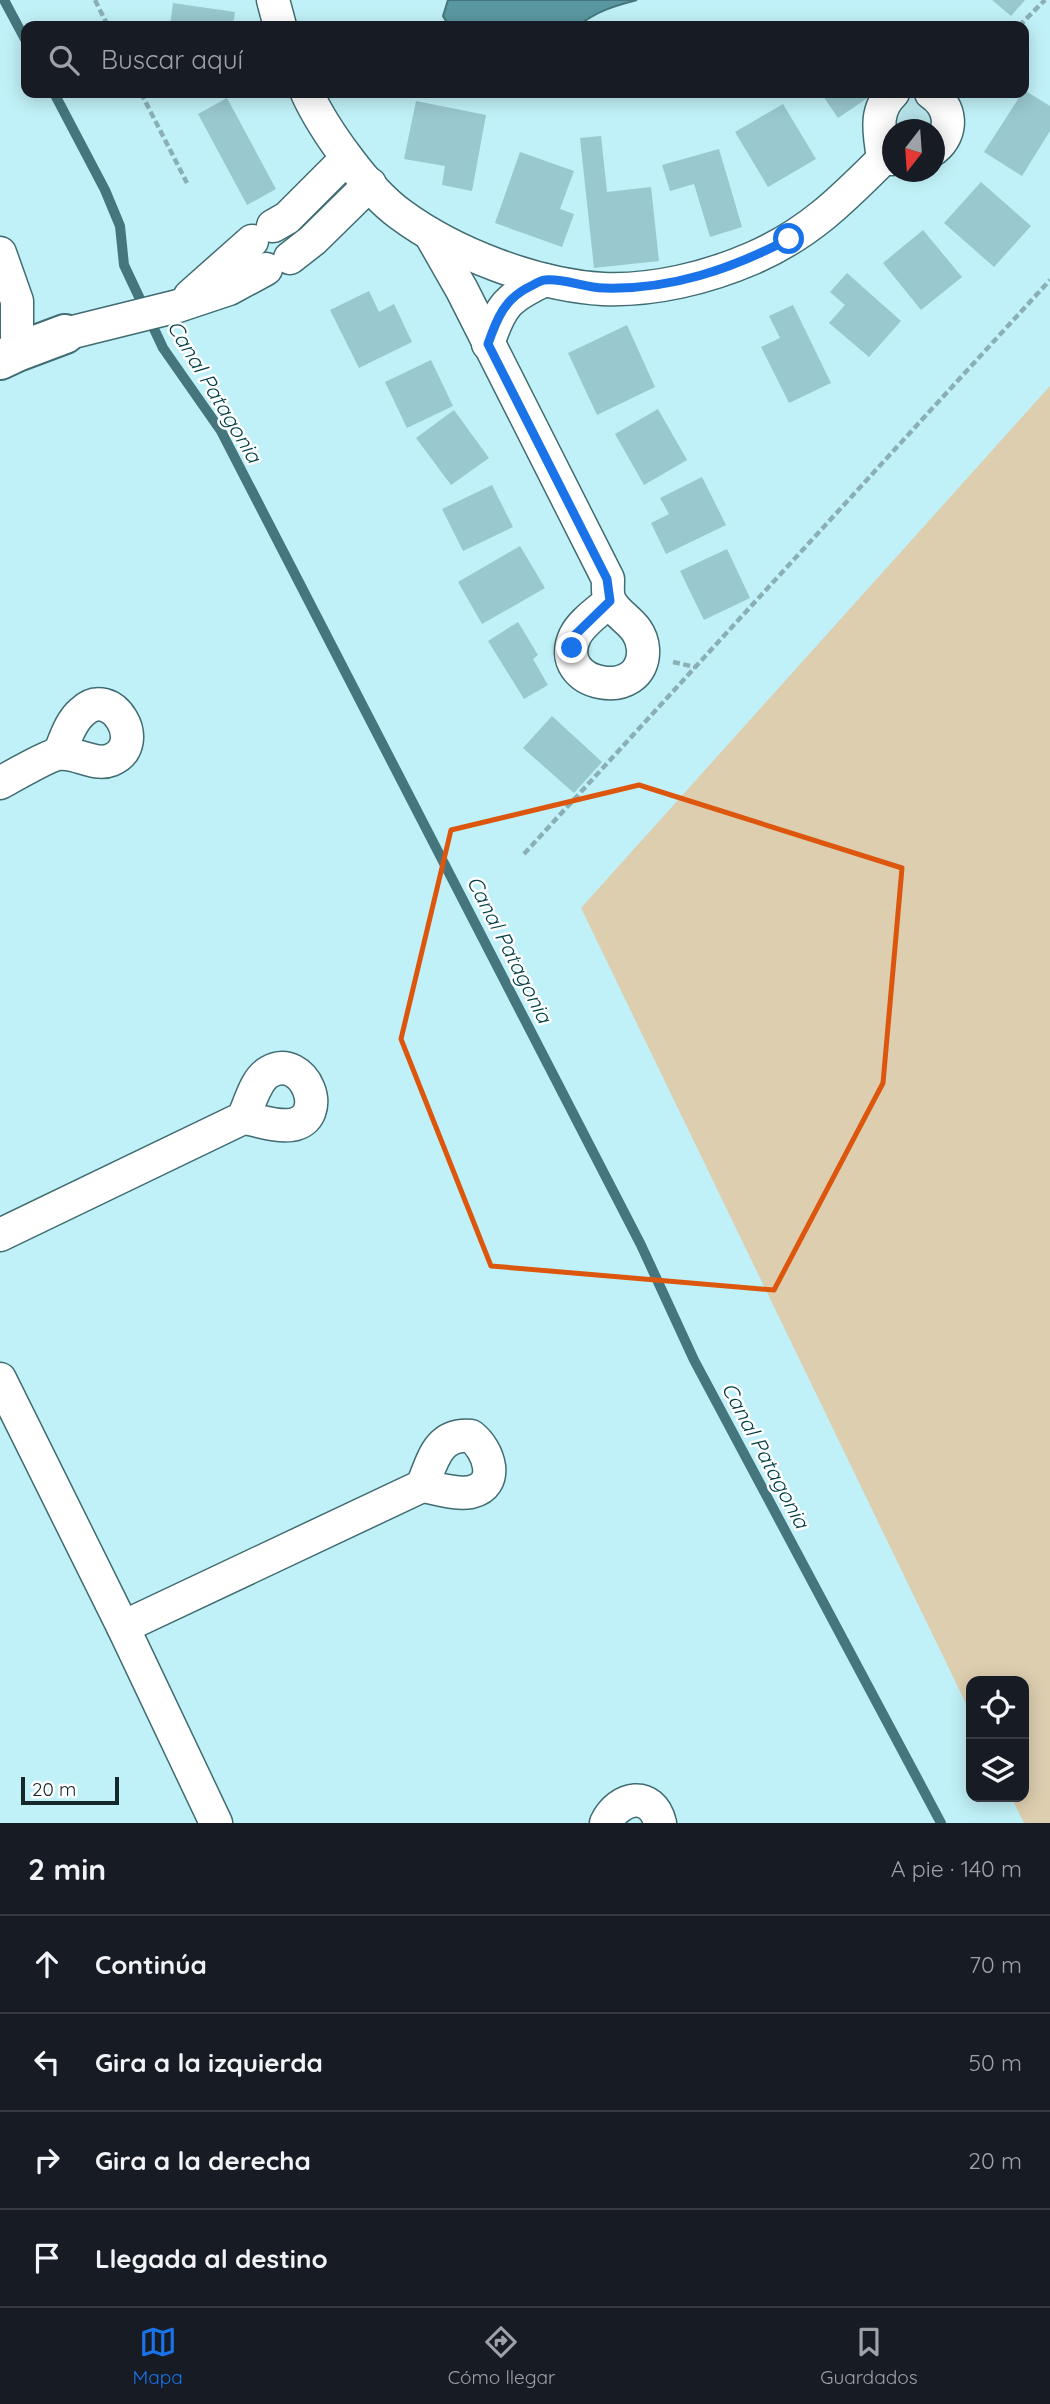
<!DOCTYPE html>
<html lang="es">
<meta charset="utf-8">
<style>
:root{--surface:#171b24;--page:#20242c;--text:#f1f3f6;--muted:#9ea1a6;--line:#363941;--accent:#1a73e8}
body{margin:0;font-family:Quicksand,sans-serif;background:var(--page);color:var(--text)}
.controls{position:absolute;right:21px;bottom:21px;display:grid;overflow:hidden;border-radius:14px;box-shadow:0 4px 18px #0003}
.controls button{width:63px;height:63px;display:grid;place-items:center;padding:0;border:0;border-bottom:2px solid var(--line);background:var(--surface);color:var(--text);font:35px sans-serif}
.compass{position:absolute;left:882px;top:119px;width:63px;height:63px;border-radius:50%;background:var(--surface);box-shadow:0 4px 18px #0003;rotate:197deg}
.scale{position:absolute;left:21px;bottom:18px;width:98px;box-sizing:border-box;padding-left:7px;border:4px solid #15272a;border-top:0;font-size:19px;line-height:24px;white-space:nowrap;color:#15272a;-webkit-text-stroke:5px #fff;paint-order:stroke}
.stop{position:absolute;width:21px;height:21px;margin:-16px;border:5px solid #1a73e8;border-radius:50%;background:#fff}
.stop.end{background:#1a73e8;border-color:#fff;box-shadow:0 2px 7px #0008}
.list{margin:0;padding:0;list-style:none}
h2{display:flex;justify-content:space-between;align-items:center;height:91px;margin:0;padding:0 28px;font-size:30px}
h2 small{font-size:23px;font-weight:400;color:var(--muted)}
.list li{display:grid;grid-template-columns:46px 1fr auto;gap:21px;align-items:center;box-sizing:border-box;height:98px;padding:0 28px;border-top:2px solid var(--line)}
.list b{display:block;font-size:26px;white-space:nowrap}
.list em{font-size:23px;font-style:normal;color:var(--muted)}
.icon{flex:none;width:38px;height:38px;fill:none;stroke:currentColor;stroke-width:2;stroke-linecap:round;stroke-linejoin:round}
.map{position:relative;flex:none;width:1050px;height:1823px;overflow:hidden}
.search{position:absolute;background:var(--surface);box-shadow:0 4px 18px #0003;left:21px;right:21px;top:21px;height:77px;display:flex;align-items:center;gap:18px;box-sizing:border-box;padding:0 24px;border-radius:14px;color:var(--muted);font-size:26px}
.sheet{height:483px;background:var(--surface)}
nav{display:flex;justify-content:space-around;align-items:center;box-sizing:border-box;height:98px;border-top:2px solid var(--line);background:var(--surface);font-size:19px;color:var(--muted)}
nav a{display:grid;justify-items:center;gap:4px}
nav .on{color:var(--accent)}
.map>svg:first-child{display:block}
</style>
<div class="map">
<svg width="1050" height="1823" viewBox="0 0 1050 1823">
<rect width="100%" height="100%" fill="#c1f1f8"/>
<polygon fill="#ddceaf" points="1050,386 1050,1823 1024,1823 1011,1797 1024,1797 1024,1681 971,1681 971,1714 581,908"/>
<path fill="#5998a1" stroke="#45767d" stroke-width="2" d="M 448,0 L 637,0 C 614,6 597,11 578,26 L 449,26 L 443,16 Z"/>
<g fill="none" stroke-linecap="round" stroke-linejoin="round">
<g stroke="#45767d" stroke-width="10">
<polyline points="4,0 26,41"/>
<polyline points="54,93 105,190 120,226 124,265 163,348 221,431 641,1245 694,1360 941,1823"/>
</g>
</g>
<g fill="#99c8cf">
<polygon points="992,0 1025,0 1011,16"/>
<polygon points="173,3 235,12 233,26 170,26"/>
<polygon points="1024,90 1050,106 1050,131 1022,176 984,152"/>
<polygon points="821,93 875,93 838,118"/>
<polygon points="227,98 276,189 247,205 198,114"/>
<polygon points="416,101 486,115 472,191 442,185 445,166 404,159"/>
<polygon points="783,104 816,159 768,187 735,132"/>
<polygon points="601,136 607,192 651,187 659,261 594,268 580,138"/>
<polygon points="719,149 742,227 710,237 694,184 670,191 662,165"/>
<polygon points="520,152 574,171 560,209 574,214 562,247 495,223"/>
<polygon points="981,182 1031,226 994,267 944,223"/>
<polygon points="923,230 962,277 921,310 883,263"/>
<polygon points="847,273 901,321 869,357 829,323 845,305 830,292"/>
<polygon points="369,291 379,312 394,304 412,342 359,368 330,310"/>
<polygon points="793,305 831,383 789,403 761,347 780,338 769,316"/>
<polygon points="627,325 655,387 597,415 568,353"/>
<polygon points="431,360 453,406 407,428 385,382"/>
<polygon points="658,409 687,460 644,485 615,434"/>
<polygon points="454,410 489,458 451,485 416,438"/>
<polygon points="702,477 726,525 666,554 651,523 669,514 660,498"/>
<polygon points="492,485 513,527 463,551 442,509"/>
<polygon points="520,546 545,588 482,624 458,582"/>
<polygon points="727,549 750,598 704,620 680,571"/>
<polygon points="518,622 538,655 533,659 548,685 524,699 488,641"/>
<polygon points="552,716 602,762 574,793 523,748"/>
</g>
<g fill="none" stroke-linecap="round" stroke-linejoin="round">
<defs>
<g id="street">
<polyline points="273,0 280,26"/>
<path d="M 307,93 C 324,130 367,190 400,214 C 454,254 536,285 603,289 C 653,291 707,278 753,258 C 808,234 841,201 883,159 L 892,159"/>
<path d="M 931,93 C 952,107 954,133 934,149"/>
<path d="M 883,159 C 880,135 873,111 893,93"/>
<polyline points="273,226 287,218 347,158"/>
<path d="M 430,234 L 462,290 L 608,579 C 608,585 607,595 610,601 C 618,618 641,623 643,649 C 646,704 551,687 575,636 C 582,622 599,611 610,601"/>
<polyline points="0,253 17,301 17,352"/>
<polyline points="290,258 313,240 370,184"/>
<polyline points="190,296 252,241"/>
<polyline points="65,334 178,306 229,289 266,269"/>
<path d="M 488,344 C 501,305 507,298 545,280"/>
<path d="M 0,783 C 13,776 47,756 58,754 C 76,751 94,767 111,760 C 149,744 111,683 82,712 C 70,722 65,740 59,754"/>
<path d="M 0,1235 L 243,1118 C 258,1120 275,1127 291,1125 C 331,1119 305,1052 269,1072 C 255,1080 250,1104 243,1118"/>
<polyline points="0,1379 123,1627 216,1823"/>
<path d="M 123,1627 L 422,1486 C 437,1488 455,1495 471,1492 C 501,1485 489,1450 471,1436 C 437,1433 433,1461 422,1486"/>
<path d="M 606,1823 C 619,1796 652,1790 660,1823"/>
</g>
<polyline id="secondary" points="0,360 17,352 65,334"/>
</defs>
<use href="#street" stroke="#406c72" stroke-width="35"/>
<use href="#secondary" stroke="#406c72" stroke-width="42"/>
<g stroke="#8ab0b6" stroke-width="4.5" stroke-dasharray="7 3.5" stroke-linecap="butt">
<polyline points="95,0 108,26"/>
<polyline points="1019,26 1045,0"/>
<polyline points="141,93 187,183"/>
<polyline points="673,662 695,667"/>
<polyline points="524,854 1050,280"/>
</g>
<use href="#street" stroke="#fff" stroke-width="32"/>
<use href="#secondary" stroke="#fff" stroke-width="38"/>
</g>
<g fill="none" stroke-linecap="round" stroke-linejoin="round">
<path stroke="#1a73e8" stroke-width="9" d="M 572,648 L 575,635 L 610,601 L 607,579 L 488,344 C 497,318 505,298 531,286 C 535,284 541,280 545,280 C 564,278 585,288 604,288 C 671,290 731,269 789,239"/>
</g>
<path fill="none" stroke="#dd560e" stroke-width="5" stroke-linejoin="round" d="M 639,785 L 902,868 L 883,1083 L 774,1290 L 491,1266 L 401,1039 L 451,830 Z"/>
<g text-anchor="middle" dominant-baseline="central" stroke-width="5" stroke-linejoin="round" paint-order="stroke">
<g font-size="21" font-style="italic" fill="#014047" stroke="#fff">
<text transform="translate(215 391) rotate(59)">Canal Patagonia</text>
<text transform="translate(510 949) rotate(63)">Canal Patagonia</text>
<text transform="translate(766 1455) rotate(62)">Canal Patagonia</text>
</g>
</g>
</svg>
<div class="controls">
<button><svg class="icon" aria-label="locate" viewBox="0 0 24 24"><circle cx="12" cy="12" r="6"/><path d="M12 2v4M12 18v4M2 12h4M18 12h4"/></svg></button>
<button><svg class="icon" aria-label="layers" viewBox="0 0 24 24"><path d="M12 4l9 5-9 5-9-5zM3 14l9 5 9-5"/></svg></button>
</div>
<svg class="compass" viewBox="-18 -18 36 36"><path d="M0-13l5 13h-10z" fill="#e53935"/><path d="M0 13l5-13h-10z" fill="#9ea1a6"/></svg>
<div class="scale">20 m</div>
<div class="stop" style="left:789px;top:239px"></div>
<div class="stop end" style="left:572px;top:648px"></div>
<div class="search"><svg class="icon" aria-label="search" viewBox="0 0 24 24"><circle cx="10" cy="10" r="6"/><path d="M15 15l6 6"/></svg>Buscar aquí</div>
</div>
<section class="sheet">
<h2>2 min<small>A pie · 140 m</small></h2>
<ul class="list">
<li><svg class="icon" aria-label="ahead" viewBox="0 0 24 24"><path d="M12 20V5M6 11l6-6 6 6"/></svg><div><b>Continúa</b></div><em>70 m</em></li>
<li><svg class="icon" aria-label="left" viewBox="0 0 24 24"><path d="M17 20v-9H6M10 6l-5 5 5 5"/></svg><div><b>Gira a la izquierda</b></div><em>50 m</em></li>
<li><svg class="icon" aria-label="right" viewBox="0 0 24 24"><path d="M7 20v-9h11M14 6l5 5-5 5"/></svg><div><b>Gira a la derecha</b></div><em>20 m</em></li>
<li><svg class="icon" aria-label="arrive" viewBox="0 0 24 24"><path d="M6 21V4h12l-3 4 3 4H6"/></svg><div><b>Llegada al destino</b></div></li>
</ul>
</section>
<nav>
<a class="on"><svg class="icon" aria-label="map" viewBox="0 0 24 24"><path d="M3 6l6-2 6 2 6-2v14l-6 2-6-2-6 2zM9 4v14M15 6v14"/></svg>Mapa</a>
<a><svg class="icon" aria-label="directions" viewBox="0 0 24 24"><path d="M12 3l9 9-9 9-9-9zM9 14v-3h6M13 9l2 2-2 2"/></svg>Cómo llegar</a>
<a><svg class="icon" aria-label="saved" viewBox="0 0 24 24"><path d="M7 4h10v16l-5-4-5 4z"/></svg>Guardados</a>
</nav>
